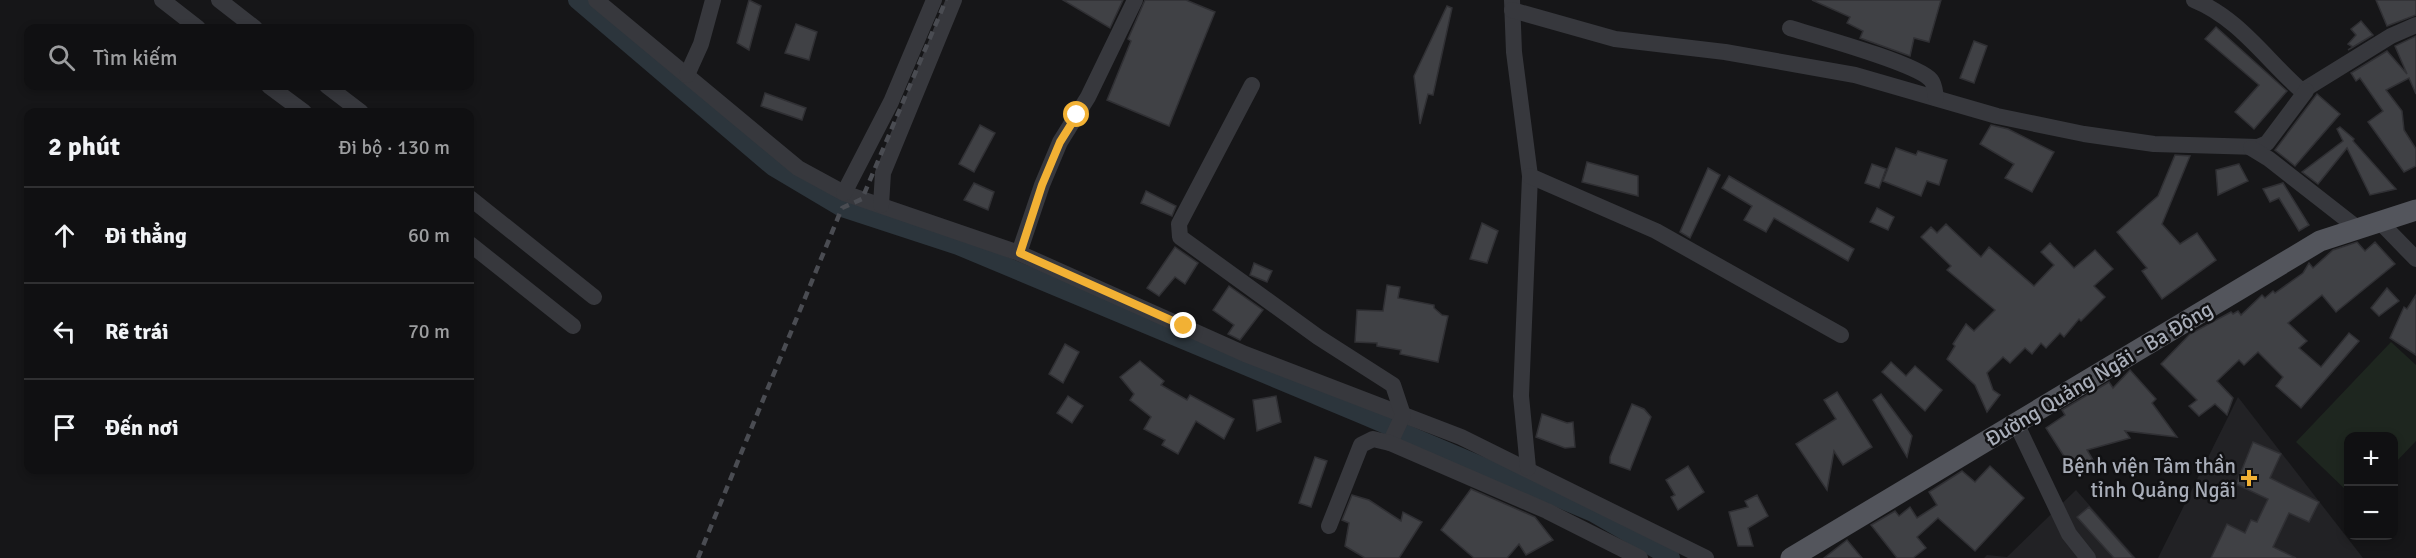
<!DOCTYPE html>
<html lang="vi">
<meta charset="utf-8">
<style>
:root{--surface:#101012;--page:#1e1e20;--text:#f1f3f6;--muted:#9c9d9f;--line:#303032}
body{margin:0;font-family:Signika,sans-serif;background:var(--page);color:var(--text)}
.controls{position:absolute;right:18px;bottom:18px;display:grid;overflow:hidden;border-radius:12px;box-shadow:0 3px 9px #0003}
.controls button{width:54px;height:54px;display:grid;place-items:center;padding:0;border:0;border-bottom:2px solid var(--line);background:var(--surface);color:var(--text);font:30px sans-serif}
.stop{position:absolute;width:18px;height:18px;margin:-14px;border:4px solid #f2b134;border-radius:50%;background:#fff}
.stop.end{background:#f2b134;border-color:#fff;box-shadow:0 2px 6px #0008}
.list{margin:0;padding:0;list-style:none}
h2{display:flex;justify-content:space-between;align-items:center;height:78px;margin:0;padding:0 24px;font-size:26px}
h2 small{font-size:20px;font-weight:400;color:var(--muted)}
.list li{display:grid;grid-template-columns:39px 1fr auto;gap:18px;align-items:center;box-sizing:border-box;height:96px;padding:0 24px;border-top:2px solid var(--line)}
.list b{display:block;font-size:22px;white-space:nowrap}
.list em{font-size:20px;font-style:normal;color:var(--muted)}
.icon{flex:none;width:33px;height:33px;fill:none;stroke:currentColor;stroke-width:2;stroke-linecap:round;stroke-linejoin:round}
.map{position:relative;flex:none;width:2416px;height:558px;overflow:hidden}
.search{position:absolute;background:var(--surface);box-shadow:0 3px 9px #0003;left:24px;top:24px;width:450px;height:66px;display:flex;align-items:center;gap:15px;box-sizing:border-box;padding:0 21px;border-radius:12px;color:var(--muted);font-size:22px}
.panel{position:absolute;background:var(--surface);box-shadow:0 3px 9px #0003;left:24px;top:108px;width:450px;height:366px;border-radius:12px}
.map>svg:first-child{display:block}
</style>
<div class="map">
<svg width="2416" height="558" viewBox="0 0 2416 558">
<rect width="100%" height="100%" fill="#161618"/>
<g fill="#222225">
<polygon points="2238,397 2363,558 2158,558"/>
<polygon points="2076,490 2136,558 1984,558 1987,555 2007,557"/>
</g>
<polygon fill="#1e261f" points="2391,342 2416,365 2416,441 2394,464 2394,436 2348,436 2348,492 2296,442"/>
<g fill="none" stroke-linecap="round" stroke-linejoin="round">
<polyline stroke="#2c353c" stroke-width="18" points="577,0 773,167 842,208 958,246 1360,414 1593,513 1671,558"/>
</g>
<g fill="#404145" stroke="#303034" stroke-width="1.5">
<polygon points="749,0 761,6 749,50 737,43"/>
<polygon points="1063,0 1123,0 1110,28"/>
<polygon points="1145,0 1186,0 1215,12 1169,126 1107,100 1131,41 1128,39"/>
<polygon points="1812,0 1941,0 1929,42 1914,38 1910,56 1860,38 1863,31 1847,23 1850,17"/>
<polygon points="2376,0 2416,0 2416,15 2387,26"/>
<polygon points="1447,6 1452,8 1433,95 1428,94 1420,124 1414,76"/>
<polygon points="2361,21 2373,35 2348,50 2353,47 2348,44 2356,35 2351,29"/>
<polygon points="796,24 817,32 809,60 785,53"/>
<polygon points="2216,27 2287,91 2254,129 2235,112 2259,85 2205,39"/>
<polygon points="2416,36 2416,94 2409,78 2386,90 2402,111 2404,130 2416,149 2416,166 2404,172 2368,122 2383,111 2360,78 2356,81 2351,73 2387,51 2407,74 2395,46"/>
<polygon points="1974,41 1987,46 1974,83 1960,78"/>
<polygon points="765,93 806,108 802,120 761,106"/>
<polygon points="2317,94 2340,114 2295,166 2275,150"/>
<polygon points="980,125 995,133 974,172 959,164"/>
<polygon points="1991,125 2008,129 2054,152 2032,192 2005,178 2014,164 1980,144"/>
<polygon points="2340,127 2354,139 2353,141 2396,189 2370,195 2347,148 2318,184 2302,172 2343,141 2337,129"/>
<polygon points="1896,148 1916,155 1918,151 1947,160 1939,185 1927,181 1921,196 1883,181"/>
<polygon points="2175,155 2190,156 2162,224 2180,244 2197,233 2216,260 2162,299 2142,271 2147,268 2117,232 2158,196"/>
<polygon points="1587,162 1638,176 1638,196 1582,182"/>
<polygon points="1872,164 1886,169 1879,188 1865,183"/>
<polygon points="2239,164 2248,181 2218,195 2216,170"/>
<polygon points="1708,168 1720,175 1690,238 1680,232"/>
<polygon points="1729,176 1854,249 1848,261 1774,218 1766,232 1744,220 1752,206 1722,188"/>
<polygon points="974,183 994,192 988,210 964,200"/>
<polygon points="2283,183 2309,225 2299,231 2279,198 2270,202 2263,189"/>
<polygon points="1146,191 1176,206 1172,216 1141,203"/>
<polygon points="1877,208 1894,217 1888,230 1870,222"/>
<polygon points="1482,223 1498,231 1487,263 1470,259"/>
<polygon points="1946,224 1981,257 1989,247 2034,286 2054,265 2041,252 2050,243 2074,268 2095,250 2113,269 2094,286 2105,297 2081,321 2079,319 2064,337 2060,333 2046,348 2041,343 2032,354 2025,348 2010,363 2003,357 1987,373 1993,390 2000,395 1987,412 1975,385 1947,359 1955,346 1953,344 1966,324 1974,331 1995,310 1947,270 1951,266 1921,237 1931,227 1937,233"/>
<polygon points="2357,242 2365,251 2375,242 2395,264 2336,312 2322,295 2288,323 2307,341 2299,348 2321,367 2349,333 2359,341 2301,408 2276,386 2283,377 2258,352 2244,365 2239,360 2217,381 2233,398 2227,415 2215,404 2199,416 2189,406 2197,400 2161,364 2190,334 2231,312 2233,314 2238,311 2241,315 2262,295 2265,298 2273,291 2275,293 2303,273 2309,263 2313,268 2333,250"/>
<polygon points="1175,247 1198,263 1185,284 1175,277 1159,296 1147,288"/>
<polygon points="1254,263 1272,271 1267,282 1250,275"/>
<polygon points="1387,285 1400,287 1398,298 1434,305 1434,308 1442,315 1448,316 1438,362 1400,354 1401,350 1377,346 1377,343 1355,342 1357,310 1383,311"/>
<polygon points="1229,286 1263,310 1240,340 1228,334 1234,325 1213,310"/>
<polygon points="2387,288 2399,301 2379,316 2371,308"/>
<polygon points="2416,295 2416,355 2390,338 2404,307 2407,309"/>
<polygon points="1065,344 1079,352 1063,383 1049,374"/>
<polygon points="1140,361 1164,381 1161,385 1187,400 1190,395 1234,419 1224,439 1196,421 1178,454 1162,445 1165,440 1144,429 1151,417 1130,400 1134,394 1120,377"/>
<polygon points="1891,362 1906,376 1915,366 1942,390 1925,411 1882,372"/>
<polygon points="2130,370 2156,399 2152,403 2177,437 2125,431 2130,438 2087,450 2093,460 2074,472 2046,428 2065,415 2062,410 2109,382 2113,388"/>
<polygon points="1837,392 1872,447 1843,465 1834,451 1827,490 1796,444 1836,419 1824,400"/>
<polygon points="1881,394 1912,436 1907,457 1873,400"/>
<polygon points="1068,396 1083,406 1072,423 1057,413"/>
<polygon points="1276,396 1281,422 1257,431 1253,400"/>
<polygon points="1632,404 1644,409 1651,417 1630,470 1610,463 1610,457"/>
<polygon points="1542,414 1567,423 1573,422 1575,447 1565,448 1536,437"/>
<polygon points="2253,442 2281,454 2270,478 2319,502 2309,522 2289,513 2273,547 2296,558 2211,558 2227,524 2245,533 2251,520 2257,522 2268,499 2236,484"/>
<polygon points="1315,457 1327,461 1311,507 1299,503"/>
<polygon points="1688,466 1704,492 1678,510 1671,497 1675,495 1666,480"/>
<polygon points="1990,466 2024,498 1975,551 1938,518 1917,537 1926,548 1913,558 1897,558 1871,525 1895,511 1899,516 1910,507 1917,518 1937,505 1929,492 1962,471 1975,482"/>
<polygon points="1471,489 1535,517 1553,540 1526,555 1519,544 1507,558 1474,558 1441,530"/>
<polygon points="1352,495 1369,500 1401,521 1403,512 1422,522 1399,558 1365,558 1345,546 1349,523 1342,520"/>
<polygon points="1757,495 1768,516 1748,528 1753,546 1738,546 1729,512 1748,507 1745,501"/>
<polygon points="2089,507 2134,558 2114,558 2077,517"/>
<polygon points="1847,540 1862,558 1824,558"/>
</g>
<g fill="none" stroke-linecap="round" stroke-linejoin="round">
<g stroke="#37383d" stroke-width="16">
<polyline points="162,0 198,28"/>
<polyline points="219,0 255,28"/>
<polyline points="596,0 798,168 844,193 1019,253 1245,354 1461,437 1706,558"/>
<polyline points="1512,0 1514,52 1530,176 1521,396 1528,468"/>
<path d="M 2194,0 C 2239,18 2267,61 2302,91 L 2391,36 L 2416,25"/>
<polyline points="1512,10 1615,39 1725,52 1855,75 1997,116 2084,134 2154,144 2258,147 2267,143 2306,91"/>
<path d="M 1790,28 C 1816,36 1916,63 1931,80 C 1935,85 1935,92 1936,98"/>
<polyline points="687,75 701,44 713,0"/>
<polyline points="1252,85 1179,224 1180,237 1318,337 1393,385 1403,415 1390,443"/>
<polyline points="269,86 304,112"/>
<polyline points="327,86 361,112"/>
<polyline points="2251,148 2269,159 2356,227"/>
<polyline points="1530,176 1656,231 1841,335"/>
<polyline points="844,193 891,102 934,0"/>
<polyline points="470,198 594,297"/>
<polyline points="881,205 883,173 954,0"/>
<polyline points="2379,221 2416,259"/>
<polyline points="470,244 573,326"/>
<polyline points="1019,253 1042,185 1060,142 1088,97 1135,0"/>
<polyline points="2016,423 2069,534 2088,558"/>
<polyline points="1329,526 1361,445 1373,439 1390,443 1547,511 1640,558"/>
</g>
<polyline stroke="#53555c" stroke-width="21" points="1791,558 2320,241 2416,210"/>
<polyline stroke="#4a4c52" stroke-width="4.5" stroke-dasharray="8 6" stroke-linecap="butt" points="698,558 842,208 862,199 946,0"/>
</g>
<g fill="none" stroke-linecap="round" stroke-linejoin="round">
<polyline stroke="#f2b134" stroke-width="8" points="1077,115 1060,142 1042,185 1020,253 1184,326"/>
</g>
<path fill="#f2b134" stroke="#111113" stroke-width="2" d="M2246 469h6v6h6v6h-6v6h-6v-6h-6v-6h6z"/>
<g text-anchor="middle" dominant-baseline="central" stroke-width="5" stroke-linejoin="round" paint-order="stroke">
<g font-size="21" fill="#a8adb8" stroke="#111113">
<text transform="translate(2099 374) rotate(-31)">Đường Quảng Ngãi - Ba Động</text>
</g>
<g font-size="21" fill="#a8adb8" stroke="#111113" text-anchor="end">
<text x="2236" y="466">Bệnh viện Tâm thần<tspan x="2236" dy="24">tỉnh Quảng Ngãi</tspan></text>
</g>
</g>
</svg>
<div class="controls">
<button>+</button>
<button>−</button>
</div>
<div class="stop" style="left:1077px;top:115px"></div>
<div class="stop end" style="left:1184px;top:326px"></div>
<div class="search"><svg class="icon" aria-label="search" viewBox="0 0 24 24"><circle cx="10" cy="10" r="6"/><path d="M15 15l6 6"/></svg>Tìm kiếm</div>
<section class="panel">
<h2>2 phút<small>Đi bộ · 130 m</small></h2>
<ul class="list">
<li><svg class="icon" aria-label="ahead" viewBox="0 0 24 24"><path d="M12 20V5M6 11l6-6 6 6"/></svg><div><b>Đi thẳng</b></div><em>60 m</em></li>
<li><svg class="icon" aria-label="left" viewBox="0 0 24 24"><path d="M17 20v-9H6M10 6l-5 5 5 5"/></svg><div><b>Rẽ trái</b></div><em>70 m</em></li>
<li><svg class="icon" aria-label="arrive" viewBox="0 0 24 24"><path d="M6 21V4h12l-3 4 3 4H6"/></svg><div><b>Đến nơi</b></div></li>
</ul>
</section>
</div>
